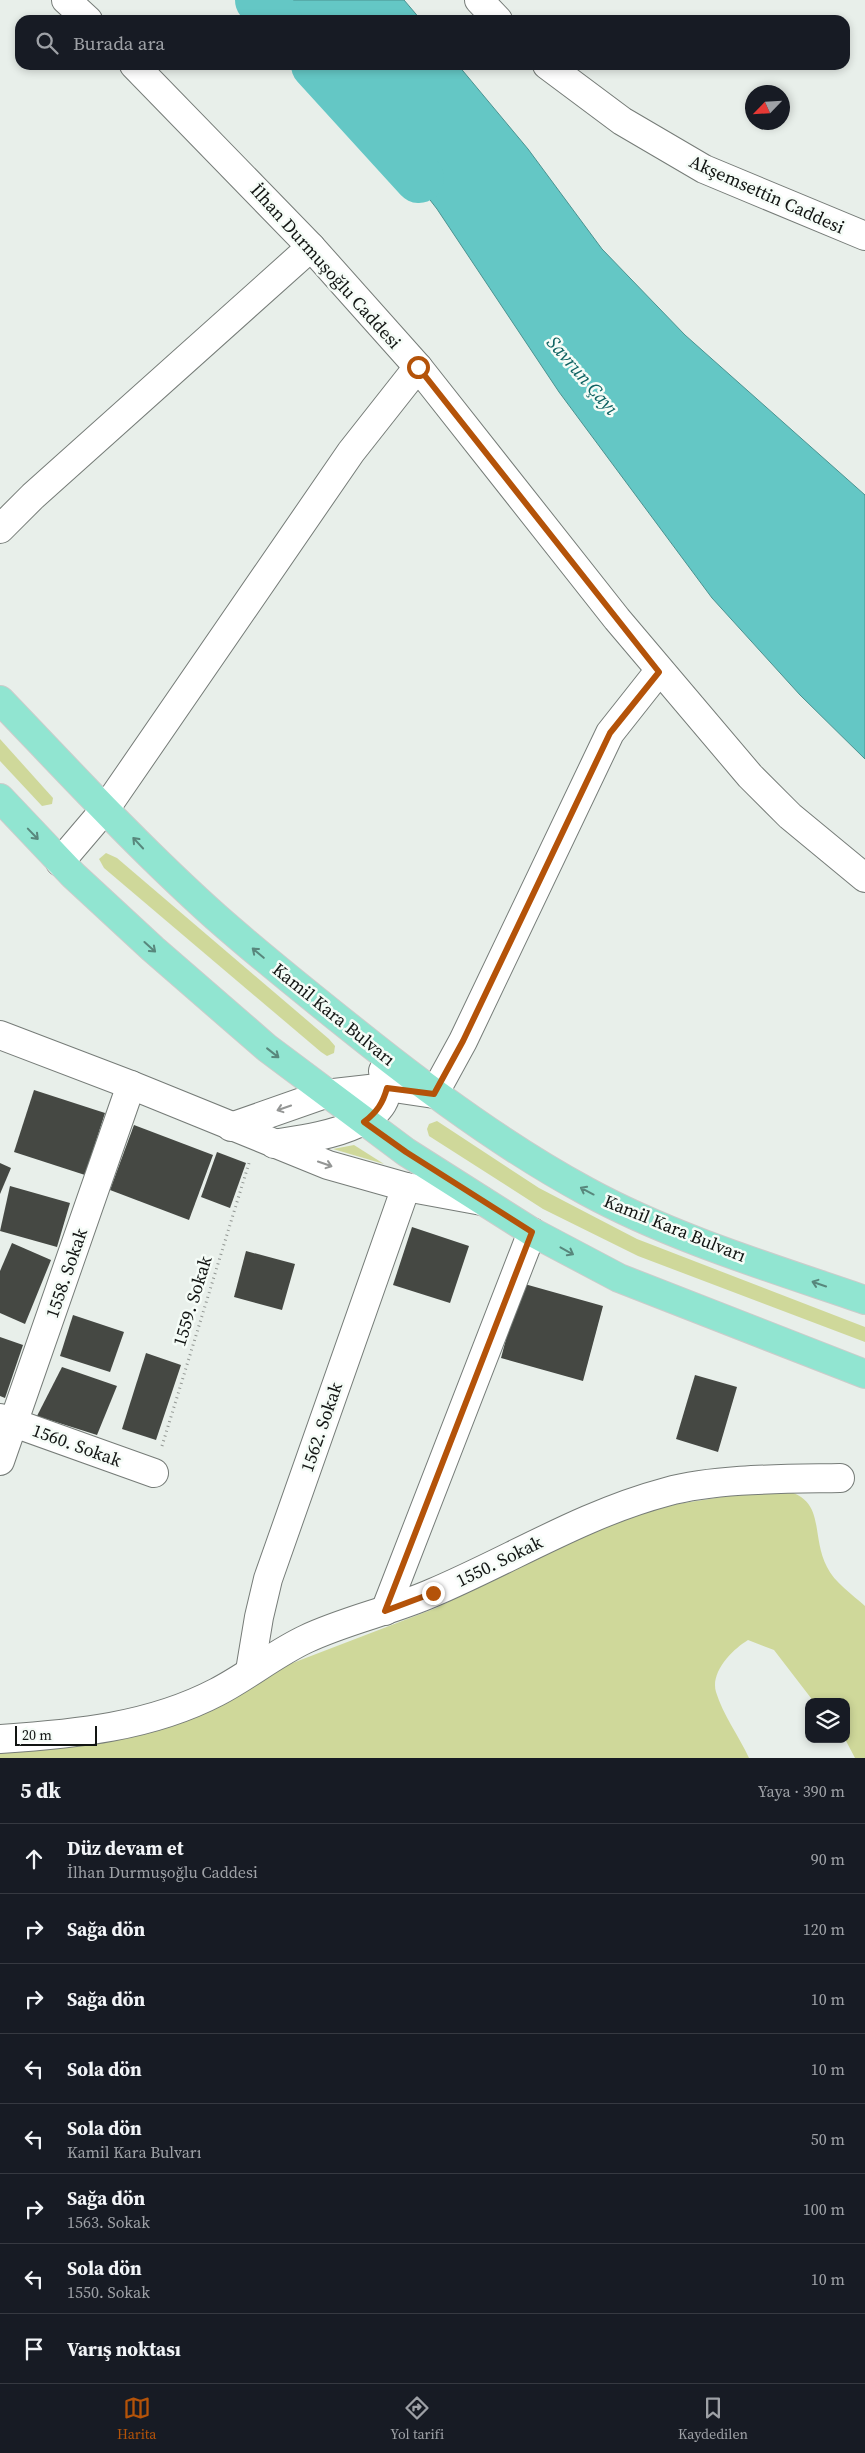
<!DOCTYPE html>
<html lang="tr">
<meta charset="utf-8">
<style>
:root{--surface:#171b24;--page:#242831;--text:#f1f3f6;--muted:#9ea1a6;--line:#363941;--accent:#b45309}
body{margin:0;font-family:"Source Serif 4",serif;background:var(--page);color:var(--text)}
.controls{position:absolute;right:15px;bottom:15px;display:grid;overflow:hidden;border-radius:10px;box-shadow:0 2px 8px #0003}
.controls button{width:45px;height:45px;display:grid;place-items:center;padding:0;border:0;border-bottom:1px solid var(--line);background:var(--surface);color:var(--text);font:25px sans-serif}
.compass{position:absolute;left:745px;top:85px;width:45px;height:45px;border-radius:50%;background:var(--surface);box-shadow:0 2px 8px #0003;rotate:245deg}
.scale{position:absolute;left:15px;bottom:12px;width:82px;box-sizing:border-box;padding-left:5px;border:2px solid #121513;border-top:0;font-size:14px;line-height:18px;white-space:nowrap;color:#121513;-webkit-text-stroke:4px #f5fcf7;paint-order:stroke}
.stop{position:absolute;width:15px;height:15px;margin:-11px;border:4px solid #b45309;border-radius:50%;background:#fff}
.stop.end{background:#b45309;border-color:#fff;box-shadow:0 1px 5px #0008}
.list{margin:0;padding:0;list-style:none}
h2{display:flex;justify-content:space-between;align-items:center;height:65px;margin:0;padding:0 20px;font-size:21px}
h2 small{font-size:16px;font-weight:400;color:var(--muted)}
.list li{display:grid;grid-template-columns:32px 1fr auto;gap:15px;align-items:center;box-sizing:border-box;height:70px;padding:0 20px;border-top:1px solid var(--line)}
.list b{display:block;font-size:19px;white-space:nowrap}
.list p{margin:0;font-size:16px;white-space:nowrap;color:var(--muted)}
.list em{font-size:16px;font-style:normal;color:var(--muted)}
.icon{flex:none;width:28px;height:28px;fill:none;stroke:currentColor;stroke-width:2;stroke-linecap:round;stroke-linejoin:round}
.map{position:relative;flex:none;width:865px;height:1758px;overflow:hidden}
.search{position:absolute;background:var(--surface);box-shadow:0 2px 8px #0003;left:15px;right:15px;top:15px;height:55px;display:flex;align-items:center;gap:12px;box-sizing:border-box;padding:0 18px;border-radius:15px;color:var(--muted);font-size:19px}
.sheet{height:625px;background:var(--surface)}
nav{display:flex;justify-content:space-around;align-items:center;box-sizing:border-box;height:70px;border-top:1px solid var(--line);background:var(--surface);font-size:14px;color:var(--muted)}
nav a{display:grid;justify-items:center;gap:2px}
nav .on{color:var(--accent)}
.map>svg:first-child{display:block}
</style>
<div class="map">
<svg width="865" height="1758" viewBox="0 0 865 1758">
<rect width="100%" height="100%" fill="#e8efea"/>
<g fill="#cfd89a">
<polygon points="0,739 53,798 52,804 42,806 0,761"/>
<polygon points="106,853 117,858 329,1039 335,1046 334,1053 327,1056 321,1052 104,868 99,859"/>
<polygon points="437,1121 539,1188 637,1239 865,1327 865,1342 638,1256 543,1209 429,1136 427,1129 429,1124"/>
<polygon points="354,1145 384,1164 333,1149"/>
<path d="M 774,1489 C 829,1494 809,1532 827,1567 C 834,1582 853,1595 865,1606 L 865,1758 L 855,1758 L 845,1739 L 846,1702 L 814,1702 L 774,1650 L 748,1640 C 733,1649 710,1672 716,1692 C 723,1715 739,1736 749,1758 L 0,1758 L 0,1752 L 277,1669 L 436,1608 L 549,1551 L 622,1519 L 677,1504 Z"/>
</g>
<g fill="#64c7c5" stroke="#4b9290">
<polygon points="275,0 404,0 421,20 292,20"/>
<polygon points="326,65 458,65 528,149 602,249 685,335 865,495 865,759 800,695 712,598 559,392 437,209"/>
</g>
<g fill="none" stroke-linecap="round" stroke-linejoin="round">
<g stroke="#64c7c5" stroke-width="50">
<polyline points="260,0 277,20"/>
<polyline points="316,65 419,178"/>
</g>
</g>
<g fill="#454843">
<polygon points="34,1090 105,1113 85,1175 14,1152"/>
<polygon points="134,1125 213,1155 189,1220 110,1190"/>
<polygon points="217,1152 246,1163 230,1208 201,1197"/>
<polygon points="0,1163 11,1168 0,1194"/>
<polygon points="10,1186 70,1203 57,1247 0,1231"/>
<polygon points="412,1227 469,1246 450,1303 393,1285"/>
<polygon points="12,1243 51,1260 25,1324 0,1313 0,1271"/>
<polygon points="246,1251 295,1264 282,1310 234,1297"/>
<polygon points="521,1283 603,1306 583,1381 501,1358"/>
<polygon points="73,1315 124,1332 110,1372 60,1356"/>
<polygon points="0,1337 23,1345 5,1398 0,1396"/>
<polygon points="146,1353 181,1365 156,1440 122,1429"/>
<polygon points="62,1367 117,1386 97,1435 37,1416"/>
<polygon points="695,1375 737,1387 718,1452 676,1439"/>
</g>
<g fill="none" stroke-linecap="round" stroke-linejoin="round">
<defs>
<g id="minor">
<polyline points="66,0 88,20"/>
<polyline points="479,0 498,20"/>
<polyline points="134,65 311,247 418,367 617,619 750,776 790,816 865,878"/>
<polyline points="547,65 622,121 704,169 865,236"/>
<polyline points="0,529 33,496 311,247"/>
<polyline points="60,862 106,808 351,452 418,367"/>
<polyline points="0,1035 131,1085 328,1165 406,1187 482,1201"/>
<polyline points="231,1127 325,1094 387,1087 434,1094 463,1041 610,733 659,671"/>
<path d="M 274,1144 C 309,1138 407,1128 383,1071"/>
<polyline points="0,1418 154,1473"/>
<polyline points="0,1461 131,1085"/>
<polyline points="385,1611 532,1232"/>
<polyline points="250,1671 259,1617 268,1579 406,1187"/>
<path d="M 0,1739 C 75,1734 150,1727 217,1692 C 248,1676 274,1654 306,1639 C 346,1620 391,1611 432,1593 C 510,1560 583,1514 666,1492 C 717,1478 787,1479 840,1478"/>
</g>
<g id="major">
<path d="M 0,700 C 70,773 140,849 216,917 C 267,962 320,1004 373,1046 C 440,1099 510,1150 586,1191 C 672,1238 772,1268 865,1300"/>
<polyline points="0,798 73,875 153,949 267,1048 406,1152 532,1232 619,1278 865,1374"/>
</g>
</defs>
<use href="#minor" stroke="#767c78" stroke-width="30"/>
<use href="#major" stroke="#cbcccb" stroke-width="30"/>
<polyline stroke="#929793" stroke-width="3" stroke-dasharray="1 4" stroke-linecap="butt" points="162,1446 249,1163"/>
<use href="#minor" stroke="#fff" stroke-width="28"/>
<use href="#major" stroke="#91e5d1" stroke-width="28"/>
</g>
<defs><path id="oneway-shaft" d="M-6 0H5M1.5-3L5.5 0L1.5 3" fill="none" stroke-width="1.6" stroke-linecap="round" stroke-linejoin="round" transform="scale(1.25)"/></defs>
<g stroke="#58877c">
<use href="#oneway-shaft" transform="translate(33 834) rotate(46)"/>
<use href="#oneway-shaft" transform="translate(138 843) rotate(-133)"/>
<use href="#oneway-shaft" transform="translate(150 947) rotate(42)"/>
<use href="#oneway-shaft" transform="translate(258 953) rotate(-140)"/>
<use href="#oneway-shaft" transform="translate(273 1053) rotate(38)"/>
<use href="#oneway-shaft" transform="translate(587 1191) rotate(-152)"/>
<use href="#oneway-shaft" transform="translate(567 1251) rotate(29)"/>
<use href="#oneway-shaft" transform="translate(819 1284) rotate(-161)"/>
</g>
<g stroke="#949695">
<use href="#oneway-shaft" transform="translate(284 1108) rotate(161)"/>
<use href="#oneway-shaft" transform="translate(325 1164) rotate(19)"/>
</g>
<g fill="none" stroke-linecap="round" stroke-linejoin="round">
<path stroke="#b45309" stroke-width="6" d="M 418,367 L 659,672 L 610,733 L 463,1041 L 434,1094 L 387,1088 C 383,1103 377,1112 364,1122 L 406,1152 L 532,1232 L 385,1611 L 433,1593"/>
</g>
<g text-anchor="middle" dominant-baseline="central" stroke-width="5" stroke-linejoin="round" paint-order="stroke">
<g font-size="18" fill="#121513" stroke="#f5fcf7">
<text transform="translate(767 194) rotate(24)">Akşemsettin Caddesi</text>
<text transform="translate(326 266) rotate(48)">İlhan Durmuşoğlu Caddesi</text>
<text transform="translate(334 1014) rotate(39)">Kamil Kara Bulvarı</text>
<text transform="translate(675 1228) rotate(22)">Kamil Kara Bulvarı</text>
<text transform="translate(66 1273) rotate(-71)">1558. Sokak</text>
<text transform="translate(192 1301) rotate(-73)">1559. Sokak</text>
<text transform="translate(321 1427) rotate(-71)">1562. Sokak</text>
<text transform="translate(77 1445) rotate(20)">1560. Sokak</text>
<text transform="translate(499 1561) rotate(-26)">1550. Sokak</text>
</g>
<g font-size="19" font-style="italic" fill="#0f6362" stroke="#f5fcf7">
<text transform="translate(583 375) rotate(49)">Savrun Çayı</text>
</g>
</g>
</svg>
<div class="controls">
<button><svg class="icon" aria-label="layers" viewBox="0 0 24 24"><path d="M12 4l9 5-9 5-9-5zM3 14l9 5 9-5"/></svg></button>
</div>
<svg class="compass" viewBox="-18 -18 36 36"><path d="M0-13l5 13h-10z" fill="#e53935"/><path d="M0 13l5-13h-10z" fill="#9ea1a6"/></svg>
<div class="scale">20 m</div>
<div class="stop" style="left:418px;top:367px"></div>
<div class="stop end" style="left:433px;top:1593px"></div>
<div class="search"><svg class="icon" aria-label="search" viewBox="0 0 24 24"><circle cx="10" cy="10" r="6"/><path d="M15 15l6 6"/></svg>Burada ara</div>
</div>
<section class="sheet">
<h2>5 dk<small>Yaya · 390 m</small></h2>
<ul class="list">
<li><svg class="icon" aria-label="ahead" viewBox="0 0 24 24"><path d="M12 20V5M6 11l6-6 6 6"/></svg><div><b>Düz devam et</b><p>İlhan Durmuşoğlu Caddesi</p></div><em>90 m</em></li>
<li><svg class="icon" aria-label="right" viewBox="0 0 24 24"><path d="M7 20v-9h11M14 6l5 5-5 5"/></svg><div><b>Sağa dön</b></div><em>120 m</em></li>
<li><svg class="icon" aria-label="right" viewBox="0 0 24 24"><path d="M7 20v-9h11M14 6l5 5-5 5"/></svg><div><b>Sağa dön</b></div><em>10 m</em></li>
<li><svg class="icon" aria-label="left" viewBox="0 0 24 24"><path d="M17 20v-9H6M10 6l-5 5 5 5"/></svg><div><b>Sola dön</b></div><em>10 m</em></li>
<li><svg class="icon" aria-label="left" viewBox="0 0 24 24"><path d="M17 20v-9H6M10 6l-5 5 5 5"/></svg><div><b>Sola dön</b><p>Kamil Kara Bulvarı</p></div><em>50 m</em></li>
<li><svg class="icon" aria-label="right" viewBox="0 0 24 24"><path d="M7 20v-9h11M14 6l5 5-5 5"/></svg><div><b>Sağa dön</b><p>1563. Sokak</p></div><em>100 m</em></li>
<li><svg class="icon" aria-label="left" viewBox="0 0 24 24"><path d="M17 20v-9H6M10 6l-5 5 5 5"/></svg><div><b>Sola dön</b><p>1550. Sokak</p></div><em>10 m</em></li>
<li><svg class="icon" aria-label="arrive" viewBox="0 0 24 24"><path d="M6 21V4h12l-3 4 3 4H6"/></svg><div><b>Varış noktası</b></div></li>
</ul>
</section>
<nav>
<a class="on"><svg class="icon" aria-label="map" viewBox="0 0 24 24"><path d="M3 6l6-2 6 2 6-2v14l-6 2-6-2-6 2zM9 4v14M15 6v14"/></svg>Harita</a>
<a><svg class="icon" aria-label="directions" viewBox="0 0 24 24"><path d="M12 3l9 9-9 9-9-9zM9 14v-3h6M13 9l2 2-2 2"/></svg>Yol tarifi</a>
<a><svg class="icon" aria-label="saved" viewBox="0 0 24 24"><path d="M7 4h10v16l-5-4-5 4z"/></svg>Kaydedilen</a>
</nav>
